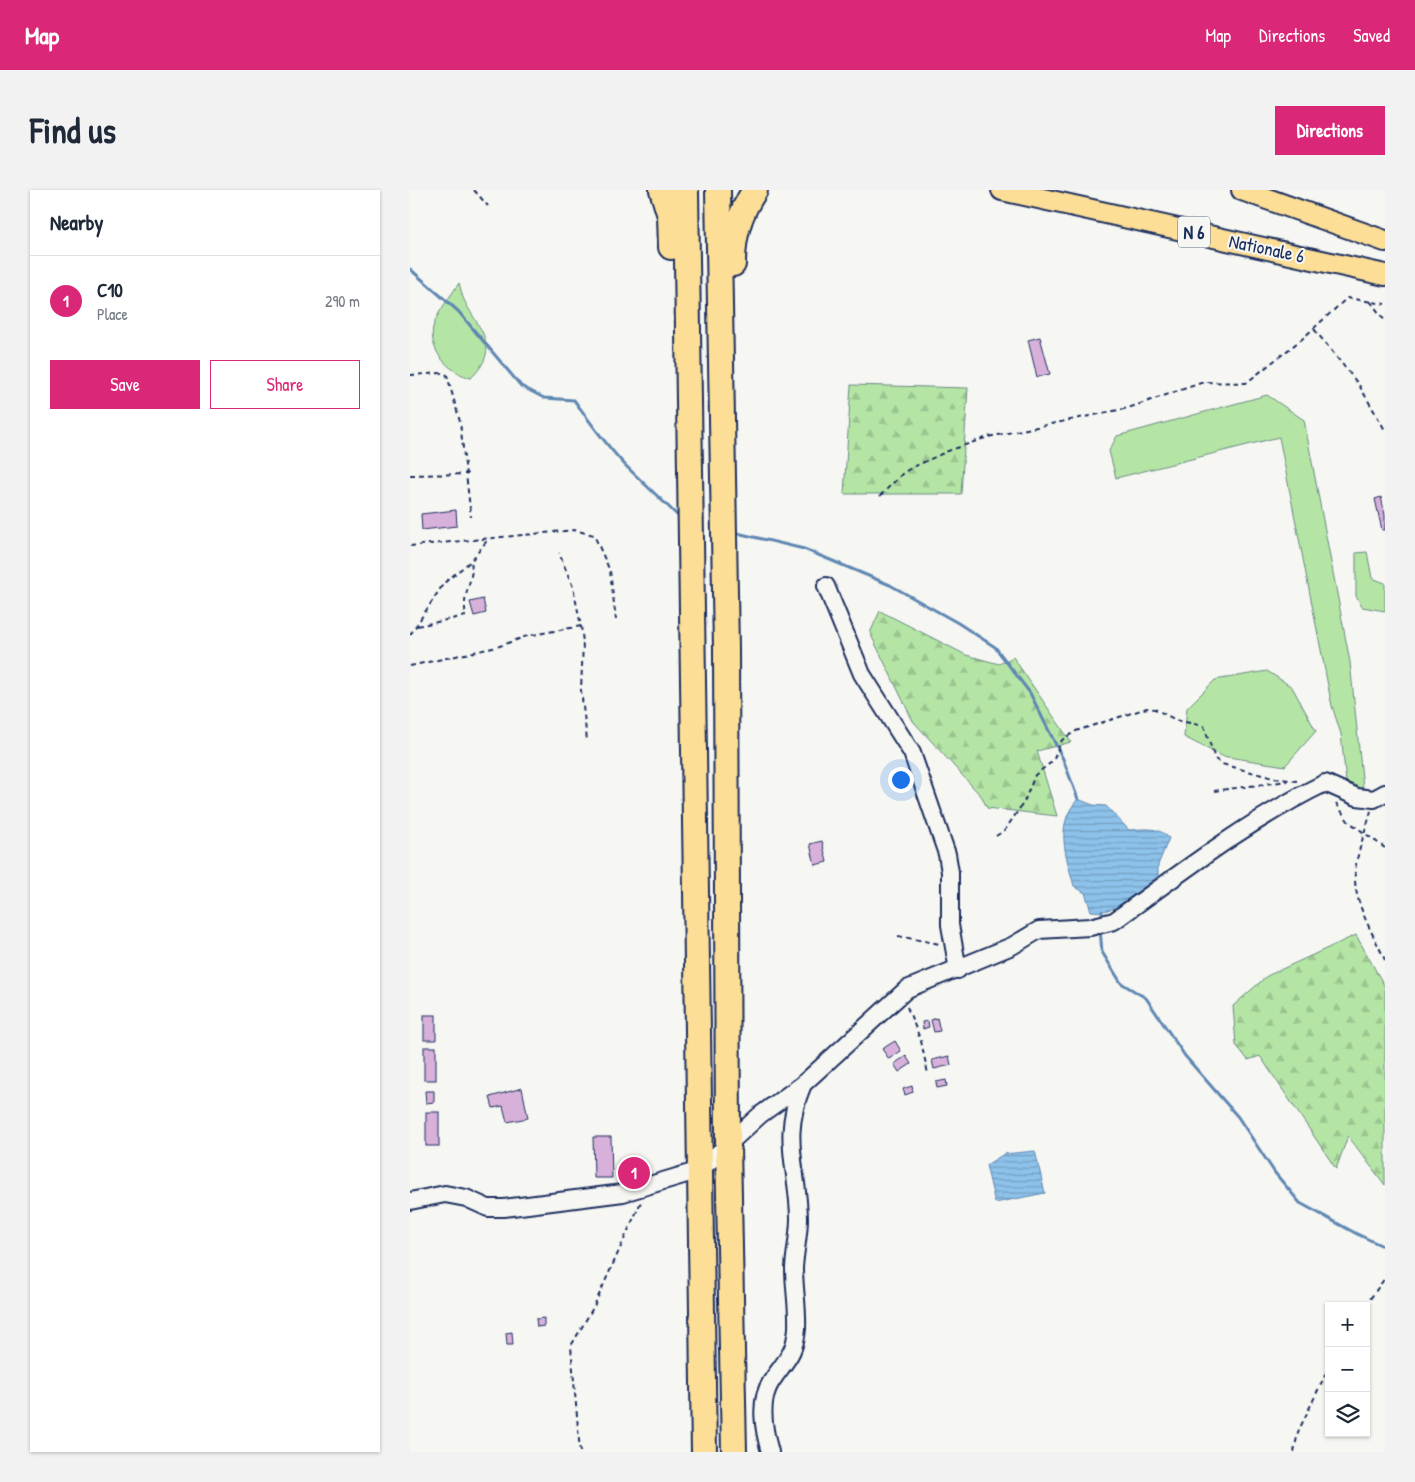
<!DOCTYPE html>
<meta charset="utf-8">
<style>
:root{--surface:#fff;--page:#f2f2f3;--text:#1f2937;--muted:#747a83;--line:#e0e1e3;--accent:#db2777}
body{margin:0;font-family:"Patrick Hand",sans-serif;background:var(--page);color:var(--text)}
.controls{position:absolute;right:15px;bottom:15px;display:grid;overflow:hidden;border-radius:0px;box-shadow:0 1px 4px #0004}
.controls button{width:45px;height:45px;display:grid;place-items:center;padding:0;border:0;border-bottom:1px solid var(--line);background:var(--surface);color:var(--text);font:25px sans-serif}
.you{position:absolute;left:490px;top:589px;width:18px;height:18px;margin:-12px;border:4px solid #fff;border-radius:50%;background:#1a73e8;box-shadow:0 0 0 8px #1a73e833}
.badge{display:grid;place-items:center;width:32px;height:32px;border-radius:50%;background:var(--accent);color:#fff;font-size:16px;font-weight:700}
.pin{position:absolute;translate:-50% -50%;border:2px solid #fff;box-shadow:0 1px 5px #0006}
.list{margin:0;padding:0;list-style:none}
h2{display:flex;justify-content:space-between;align-items:center;height:65px;margin:0;padding:0 20px;font-size:21px}
h2 small{font-size:16px;font-weight:400;color:var(--muted)}
.list li{display:grid;grid-template-columns:32px 1fr auto;gap:15px;align-items:center;box-sizing:border-box;height:90px;padding:0 20px;border-top:1px solid var(--line)}
.list b{display:block;font-size:19px;white-space:nowrap}
.list p{margin:0;font-size:16px;white-space:nowrap;color:var(--muted)}
.list em{font-size:16px;font-style:normal;color:var(--muted)}
.actions{display:flex;gap:10px;padding:15px 20px}
.actions a{flex:1;padding:11px 0;border:1px solid var(--accent);border-radius:0px;text-align:center;font-size:18px;color:var(--accent)}
.actions .main{background:var(--accent);color:#fff}
.icon{flex:none;width:28px;height:28px;fill:none;stroke:currentColor;stroke-width:2;stroke-linecap:round;stroke-linejoin:round}
.map{position:relative;flex:none;width:975px;height:1262px;overflow:hidden;border-radius:0px}
header{display:flex;align-items:center;gap:30px;box-sizing:border-box;height:70px;padding:0 25px;background:var(--accent);color:#fff}
header strong{font-size:24px}
nav{display:flex;gap:28px;margin-inline-start:auto;font-size:18px}
.intro{display:flex;align-items:center;justify-content:space-between;box-sizing:border-box;height:120px;padding:0 30px}
h1{margin:0;font-size:35px}
.button{padding:12px 22px;border-radius:0px;background:var(--accent);color:#fff;font-size:18px;font-weight:700}
main{display:flex;gap:30px;padding:0 30px}
aside{flex:1;background:var(--surface);border-radius:0px;box-shadow:0 1px 4px #0004}
.map>svg:first-child{display:block}
</style>
<header>
<strong>Map</strong>
<nav><a>Map</a><a>Directions</a><a>Saved</a></nav>
</header>
<div class="intro"><h1>Find us</h1><a class="button">Directions</a></div>
<main>
<aside>
<h2>Nearby<small></small></h2>
<ul class="list">
<li><span class="badge">1</span><div><b>C10</b><p>Place</p></div><em>290 m</em></li>
</ul>
<div class="actions"><a class="main">Save</a><a>Share</a></div>
</aside>
<div class="map">
<svg width="975" height="1262" viewBox="0 0 975 1262">
<defs>
<pattern id="forest-firs" width="22" height="20" patternUnits="userSpaceOnUse" patternTransform="scale(1.25)"><rect width="22" height="20" fill="#b5e5a5"/><path d="M5 1l3.5 6h-7zM16 11l3.5 6h-7z" fill="#9bc590"/></pattern>
<pattern id="water-rules" width="6" height="5" patternUnits="userSpaceOnUse" patternTransform="scale(1.25)"><rect width="6" height="5" fill="#8dc2ea"/><path d="M0 2.5h6" fill="none" stroke="#729ec1"/></pattern>
</defs>
<rect width="100%" height="100%" fill="#f6f6f2"/>
<filter id="ink" filterUnits="userSpaceOnUse"><feTurbulence type="fractalNoise" baseFrequency=".02" numOctaves="2"/><feDisplacementMap in="SourceGraphic" scale="10" xChannelSelector="R" yChannelSelector="G"/><feConvolveMatrix kernelMatrix="1 2 1 2 8 2 1 2 1" color-interpolation-filters="sRGB"/></filter>
<g filter="url(#ink)">
<g fill="#b5e5a5" stroke="#688a82">
<path d="M 49,93 C 51,99 52,107 55,112 C 70,141 92,158 61,188 C 40,183 18,161 23,137 C 27,122 41,106 49,93 Z"/>
<polygon points="857,205 894,230 940,472 954,607 938,611 931,544 922,516 869,247 706,288 699,261 707,246"/>
<polygon points="957,362 962,388 975,393 975,421 952,417 946,406 946,363"/>
<polygon points="857,481 882,497 906,541 875,576 812,566 774,547 777,518 805,490"/>
</g>
<g fill="url(#forest-firs)" stroke="#688a82">
<polygon points="441,195 558,198 551,304 434,304"/>
<polygon points="470,421 556,465 589,474 603,467 661,552 627,561 647,626 577,618 572,607 503,531 460,443"/>
<polygon points="946,745 975,797 975,995 938,946 926,979 850,866 838,870 826,855 823,816 857,786"/>
</g>
<g fill="url(#water-rules)" stroke="#5f87b2">
<path d="M 668,609 L 683,615 L 696,616 L 719,640 C 733,639 749,636 759,648 L 748,675 L 748,686 C 729,701 707,725 681,721 L 675,703 L 664,696 C 656,666 644,635 668,609 Z"/>
<polygon points="625,961 635,1003 585,1013 576,975 594,964"/>
</g>
<g fill="none" stroke-linecap="round" stroke-linejoin="round">
<g stroke="#5f87b2" stroke-width="3">
<path d="M 0,79 L 48,121 L 111,196 L 134,208 L 164,210 C 180,232 196,255 215,275 C 232,292 251,309 269,327"/>
<polyline points="327,343 394,359 480,395 548,433 585,457 620,503 653,569 668,609"/>
<polyline points="691,730 692,722"/>
<polyline points="690,739 692,762 711,793 736,808 775,866 828,927 865,983 890,1013 947,1044 975,1057"/>
</g>
</g>
<g fill="#d7b1da" stroke="#1b2f5e">
<polygon points="630,147 640,184 627,187 618,150"/>
<polygon points="971,307 975,325 975,340 972,340 965,309"/>
<polygon points="46,320 47,336 12,340 11,324"/>
<polygon points="73,409 76,423 64,426 60,412"/>
<polygon points="412,651 417,672 405,675 400,654"/>
<rect x="14" y="825" width="12" height="25"/>
<polygon points="527,828 530,841 524,842 521,830"/>
<polygon points="518,831 519,837 513,839 512,832"/>
<polygon points="485,851 491,861 479,869 472,859"/>
<rect x="14" y="857" width="12" height="33"/>
<polygon points="496,866 501,874 489,882 484,874"/>
<polygon points="539,866 541,875 524,879 522,870"/>
<polygon points="536,890 537,896 527,898 526,892"/>
<polygon points="502,896 503,902 495,905 493,899"/>
<polygon points="112,898 118,928 97,932 93,916 83,918 80,907"/>
<polygon points="15,901 24,901 24,912 16,913"/>
<rect x="16" y="922" width="13" height="34"/>
<polygon points="183,947 201,947 202,988 184,988"/>
<polygon points="134,1128 134,1136 127,1137 126,1129"/>
<polygon points="102,1142 103,1155 97,1155 96,1143"/>
</g>
<g fill="none" stroke-linecap="round" stroke-linejoin="round">
<defs>
<g id="minor">
<polyline points="416,396 452,484 502,563 537,664 540,682 540,735 548,780"/>
<path d="M 0,1011 L 35,1004 L 56,1008 L 78,1018 L 94,1018 L 213,1003 L 290,980 L 350,925 L 393,894 L 497,799 L 602,756 L 629,740 L 680,737 L 704,731 C 772,682 839,630 915,593 L 947,607 L 964,609 L 975,603"/>
<path d="M 360,1262 C 354,1241 348,1212 361,1192 C 374,1171 385,1166 387,1138 C 388,1118 384,1098 384,1078 C 385,1061 389,1045 389,1028 C 388,976 370,948 393,894"/>
</g>
<g id="major">
<polyline points="592,0 975,85"/>
<polyline points="832,0 975,51"/>
</g>
<g id="highway">
<polyline points="252,0 260,26 261,57"/>
<polyline points="276,0 294,1262"/>
<polyline points="308,0 316,459 318,955 324,1262"/>
<path d="M 323,74 C 323,46 329,24 345,0"/>
</g>
</defs>
<use href="#minor" stroke="#1b2f5e" stroke-width="20"/>
<use href="#major" stroke="#1b2f5e" stroke-width="24"/>
<use href="#highway" stroke="#1b2f5e" stroke-width="28"/>
<g stroke="#1b2f5e" stroke-width="2" stroke-dasharray="5 4" stroke-linecap="butt">
<polyline points="64,0 78,16"/>
<polyline points="960,111 975,131"/>
<polyline points="904,139 949,195 975,240"/>
<polyline points="0,185 32,183 37,185 50,232 61,327"/>
<polyline points="0,285 58,284"/>
<polyline points="470,306 493,283 501,278 538,261 578,247 718,218 794,192 836,193 892,149 937,108 975,114"/>
<polyline points="0,356 164,340 184,345 200,381 206,430"/>
<path d="M 7,436 L 56,426 C 51,401 65,392 61,371"/>
<polyline points="171,436 173,452 171,500 177,550"/>
<polyline points="0,445 34,393 61,371 79,348"/>
<polyline points="0,476 87,457 117,446 171,436 163,397 149,363"/>
<polyline points="804,601 877,591"/>
<polyline points="926,613 938,631 975,658"/>
<path d="M 961,621 C 956,640 947,662 945,682 C 943,713 963,743 975,770"/>
<polyline points="586,646 595,640 614,612 625,585 643,571 652,550 666,541 737,518 745,519 766,530 794,536 805,569 812,574 863,588 887,591"/>
<polyline points="488,746 530,754"/>
<polyline points="497,817 511,851 518,884"/>
<polyline points="955,1116 975,1088"/>
<polyline points="170,1262 161,1156 184,1116 231,1012"/>
<polyline points="884,1262 888,1242 919,1177"/>
</g>
<use href="#minor" stroke="#f6f6f2" stroke-width="16"/>
<use href="#major" stroke="#fdde96" stroke-width="20"/>
<use href="#highway" stroke="#fdde96" stroke-width="24"/>
</g>
</g>
<g text-anchor="middle" dominant-baseline="central" stroke-width="4" stroke-linejoin="round" paint-order="stroke">
<rect fill="#f6f6f2" stroke="#5d6b8a" stroke-width="1" x="768" y="26.5" width="32" height="31" rx="4"/>
<g font-size="18" font-weight="bold" fill="#1b2f5e">
<text x="784" y="42">N 6</text>
</g>
<g font-size="19" fill="#1b2f5e" stroke="#f6f6f2">
<text transform="translate(857 58) rotate(12)">Nationale 6</text>
</g>
</g>
</svg>
<div class="controls">
<button>+</button>
<button>−</button>
<button><svg class="icon" aria-label="layers" viewBox="0 0 24 24"><path d="M12 4l9 5-9 5-9-5zM3 14l9 5 9-5"/></svg></button>
</div>
<div class="you"></div>
<div class="pin badge" style="left:224px;top:983px">1</div>
</div>
</main>
